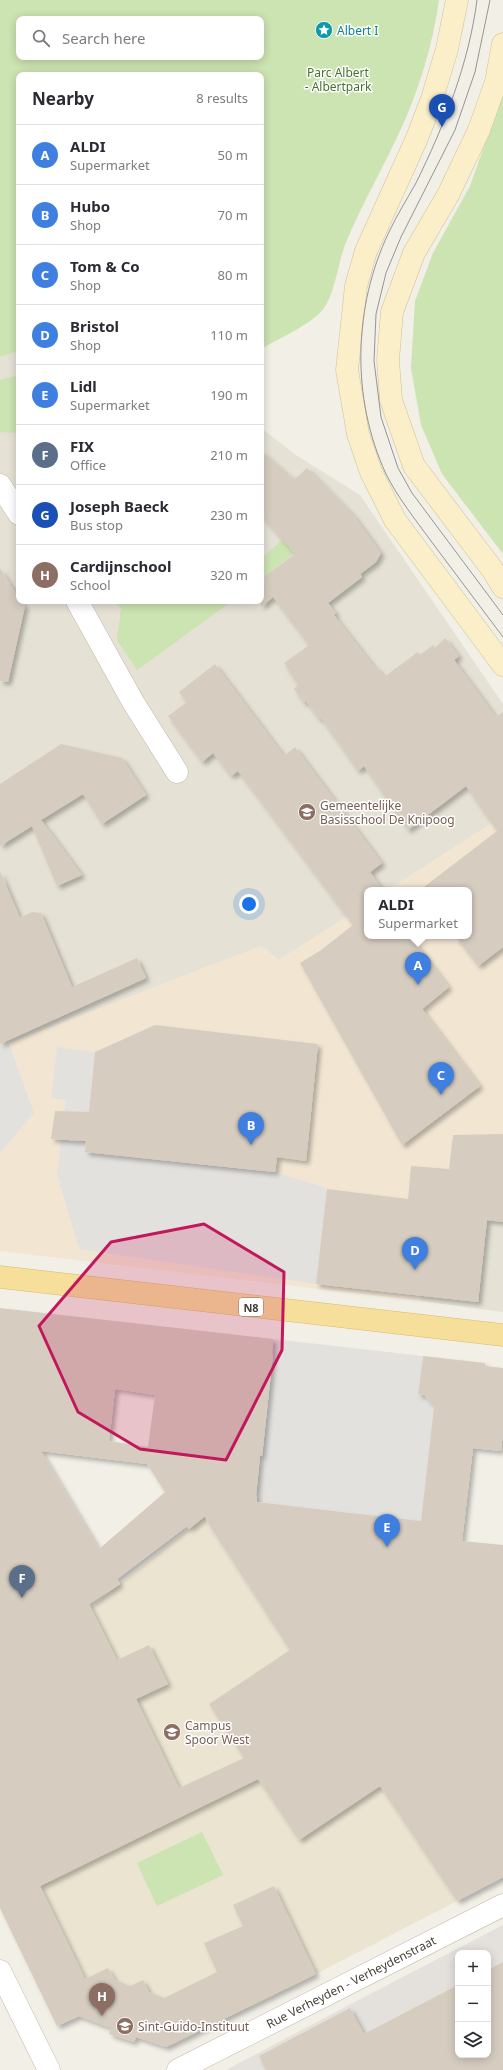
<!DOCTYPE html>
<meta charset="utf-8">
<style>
:root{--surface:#fff;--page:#f2f2f3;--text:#2b2b33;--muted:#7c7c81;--line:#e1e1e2;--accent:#db2777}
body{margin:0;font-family:"Noto Sans",sans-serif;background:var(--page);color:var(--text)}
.controls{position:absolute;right:12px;bottom:12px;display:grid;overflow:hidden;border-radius:8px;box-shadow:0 2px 10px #0003}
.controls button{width:36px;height:36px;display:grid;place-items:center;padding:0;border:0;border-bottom:1px solid var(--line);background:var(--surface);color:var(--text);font:20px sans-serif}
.you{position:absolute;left:249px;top:904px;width:14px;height:14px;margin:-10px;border:3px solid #fff;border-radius:50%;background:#1a73e8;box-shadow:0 0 0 6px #1a73e833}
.badge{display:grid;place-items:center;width:26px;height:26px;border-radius:50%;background:var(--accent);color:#fff;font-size:13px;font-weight:700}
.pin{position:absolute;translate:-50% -33px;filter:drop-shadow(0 1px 2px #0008)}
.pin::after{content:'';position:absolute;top:21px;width:14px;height:12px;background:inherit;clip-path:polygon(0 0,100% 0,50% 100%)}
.popup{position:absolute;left:364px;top:887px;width:108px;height:52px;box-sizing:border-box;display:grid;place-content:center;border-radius:8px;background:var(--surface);filter:drop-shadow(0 1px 3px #0005);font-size:13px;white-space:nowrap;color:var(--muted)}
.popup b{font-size:15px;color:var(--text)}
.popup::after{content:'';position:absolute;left:50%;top:100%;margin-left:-8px;border:8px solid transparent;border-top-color:var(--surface)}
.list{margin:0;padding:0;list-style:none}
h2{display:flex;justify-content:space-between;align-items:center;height:52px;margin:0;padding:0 16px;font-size:17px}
h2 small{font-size:13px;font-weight:400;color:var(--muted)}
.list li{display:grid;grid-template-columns:26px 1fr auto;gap:12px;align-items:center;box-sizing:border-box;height:60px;padding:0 16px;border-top:1px solid var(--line)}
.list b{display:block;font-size:15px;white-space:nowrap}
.list p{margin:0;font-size:13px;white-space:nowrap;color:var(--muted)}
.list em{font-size:13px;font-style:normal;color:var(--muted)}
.icon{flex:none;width:22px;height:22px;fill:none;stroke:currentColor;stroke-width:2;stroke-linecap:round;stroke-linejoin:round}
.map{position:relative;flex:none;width:503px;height:2070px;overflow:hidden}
.search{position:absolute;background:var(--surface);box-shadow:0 2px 10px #0003;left:16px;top:16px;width:248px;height:44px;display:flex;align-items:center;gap:10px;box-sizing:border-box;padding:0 14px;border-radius:8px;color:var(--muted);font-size:15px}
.panel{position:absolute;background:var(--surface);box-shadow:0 2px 10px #0003;left:16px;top:72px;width:248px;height:532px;border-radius:8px}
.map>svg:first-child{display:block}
</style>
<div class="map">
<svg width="503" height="2070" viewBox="0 0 503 2070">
<defs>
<filter id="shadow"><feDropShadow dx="3.5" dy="3.5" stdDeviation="2" flood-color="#0004"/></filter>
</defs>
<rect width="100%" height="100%" fill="#f2efe7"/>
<g fill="#e5e1d5">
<polygon points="19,351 19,601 261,601 261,428 296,455 360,495 503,704 503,816 388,890 367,890 367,904 279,960 261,946 0,1047 0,357"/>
<polygon points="436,1176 503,1178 503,1312 420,1301"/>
</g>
<polygon fill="#f2e6d3" points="503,816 503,1178 436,1176 420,1301 0,1251 0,1047 261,946 279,960 367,904 367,936 469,936 469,890 388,890"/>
<path fill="#e4e0db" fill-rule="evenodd" d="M 503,1925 L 503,2070 L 226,2070 L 349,2005 ZM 458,1953 L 488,1953 L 488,2055 L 458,2055 Z"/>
<polygon fill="#eae4d1" points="205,1516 209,1526 457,1901 316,1974 166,2047 136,2037 134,2042 109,2034 111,2028 82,2017 80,2014 57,2026 0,1908 75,1620"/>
<g fill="#cce3b2" fill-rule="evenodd">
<path d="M 0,0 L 439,0 C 433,44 419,90 400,131 C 383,168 363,202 347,240 C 338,260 336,291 324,308 C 313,324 279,338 261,349 L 261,75 L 19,75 L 19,351 L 0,357 ZM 19,19 L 261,19 L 261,57 L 19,57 Z"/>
<polygon points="503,93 503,554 442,474 421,425 411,368 415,301 433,253 470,186"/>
<polygon points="19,375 19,433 0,432 0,380"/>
<polygon points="283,539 299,550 261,579 261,559"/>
<polygon points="116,601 232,601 137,670 117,640 121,609"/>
<polygon points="202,1832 223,1875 157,1906 137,1863"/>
</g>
<g fill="#e3e1de">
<polygon points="9,1044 34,1113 0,1153 0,1047"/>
<polygon points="57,1047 95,1052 85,1152 275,1172 327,1188 316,1284 79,1249 57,1174 66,1100 51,1098"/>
<polygon points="273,1339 423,1356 418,1394 435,1396 421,1521 257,1502 257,1496 256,1496 260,1456 262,1456 273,1354 272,1353"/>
</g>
<g fill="#d6cdc0" fill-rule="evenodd" filter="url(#shadow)">
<polygon points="261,451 294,480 307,468 354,516 381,553 376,562 360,574 362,577 328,603 336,613 334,615 375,668 376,667 384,677 418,652 420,655 433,645 435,648 445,638 459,656 454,660 496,717 503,712 503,947 478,966 455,936 469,936 469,890 420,890 497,831 466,786 408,830 364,766 358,771 321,718 319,719 306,701 304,703 294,689 298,685 284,663 309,645 273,597 261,607 261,579 295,554 261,515"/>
<polygon points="0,568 19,598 19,601 21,601 25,606 8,682 0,681"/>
<polygon points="215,664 284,756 295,747 382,863 370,872 383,890 367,890 367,936 410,936 449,987 422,1009 480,1086 402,1145 300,963 321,950 353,925 238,771 231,776 213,753 202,762 168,716 187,702 179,692"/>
<polygon points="61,744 122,758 146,795 102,824 83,794 41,820 82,875 57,886 32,826 0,846 0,784"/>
<polygon points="0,871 20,918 32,912 41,913 72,987 137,958 146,978 0,1044"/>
<polygon points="155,1025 318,1044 306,1161 277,1157 275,1172 85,1152 86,1141 51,1139 55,1111 89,1112 95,1052"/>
<polygon points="503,1134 503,1222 487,1220 478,1302 316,1284 327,1189 408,1199 411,1166 449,1169 453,1135"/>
<path d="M 0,1308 L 273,1339 L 272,1354 L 273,1354 L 262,1456 L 260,1456 L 256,1496 L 257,1496 L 257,1502 L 343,1512 L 421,1521 L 434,1406 L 424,1395 L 418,1394 L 423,1356 L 485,1363 L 485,1366 L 503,1368 L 503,1431 L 501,1451 L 473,1448 L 462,1541 L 503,1545 L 503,1877 L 457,1901 L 380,1786 L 299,1840 L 258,1779 L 40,1886 L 85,1979 L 108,1968 L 115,1980 L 130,1986 L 143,1980 L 149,1992 L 164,1998 L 217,1972 L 204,1943 L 243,1926 L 233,1905 L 274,1886 L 316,1974 L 166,2047 L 136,2037 L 134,2042 L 109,2034 L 111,2028 L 79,2016 L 57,2026 L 0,1908 ZM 117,1389 L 155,1395 L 148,1447 L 109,1441 L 115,1390 ZM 41,1451 L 147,1464 L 165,1492 L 99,1549 ZM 205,1516 L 209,1525 L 290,1650 L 209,1704 L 244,1758 L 179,1788 L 136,1699 L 168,1684 L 149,1645 L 117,1660 L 89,1604 L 120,1584 L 117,1579 L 187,1526 L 189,1529 Z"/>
<polygon points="503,1962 503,2070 266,2070 259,2056 350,2008 364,2034 458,1985 458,2055 488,2055 488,1970"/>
</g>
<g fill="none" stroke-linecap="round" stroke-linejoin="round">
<defs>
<g id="street">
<polyline points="0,485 19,514"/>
<polyline points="77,601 133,702 177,772"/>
<polyline points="0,1971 49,2070"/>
<polyline points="178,2070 503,1905"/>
</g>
<g id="secondary">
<polyline points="457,0 447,49 432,99 417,138 366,251 356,286 347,370 358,434 371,472 395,520 503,665"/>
<polyline points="503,44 496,82 479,130 448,195 414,253 392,312 388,360 391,400 414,466 492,569 503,587"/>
</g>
<polyline id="primary" points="0,1277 503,1335"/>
</defs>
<use href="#street" stroke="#c0b9ad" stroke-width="23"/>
<use href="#secondary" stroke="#cec299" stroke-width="23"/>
<use href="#primary" stroke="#dabb6c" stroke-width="23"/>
<use href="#street" stroke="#fff" stroke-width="22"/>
<use href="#secondary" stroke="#faefc8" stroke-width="22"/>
<use href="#primary" stroke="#f6de9b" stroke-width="22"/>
<g stroke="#959595" stroke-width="1">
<path d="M 477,0 C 469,63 444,126 416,183 C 407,199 397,215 389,232 C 353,307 351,398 386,474 C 398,498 415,519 431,541 C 455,573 479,605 503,637"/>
<polyline points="490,0 475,72 455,130 401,237 386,273 376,314 374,361 381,417 398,468 412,493 503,615"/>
</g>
</g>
<path fill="#c2185b" fill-opacity="0.2" stroke="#c2185b" stroke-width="3" stroke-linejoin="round" d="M 204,1224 L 284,1272 L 282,1350 L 226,1460 L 140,1449 L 78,1412 L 39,1326 L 111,1242 Z"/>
<defs>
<symbol id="sight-disc" viewBox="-11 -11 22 22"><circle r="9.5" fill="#0f9aa8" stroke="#fff"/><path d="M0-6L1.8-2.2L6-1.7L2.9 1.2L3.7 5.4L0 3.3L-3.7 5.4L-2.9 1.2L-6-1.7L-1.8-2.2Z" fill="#fff"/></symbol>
<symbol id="school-disc" viewBox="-11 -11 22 22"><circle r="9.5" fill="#8d6e63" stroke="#fff"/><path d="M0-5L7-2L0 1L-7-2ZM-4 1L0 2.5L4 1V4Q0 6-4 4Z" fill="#fff"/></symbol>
</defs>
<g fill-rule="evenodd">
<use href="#sight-disc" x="314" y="20" width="20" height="20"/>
<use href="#school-disc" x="297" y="802" width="20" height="20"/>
<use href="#school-disc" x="162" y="1722" width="20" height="20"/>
<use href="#school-disc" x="115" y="2016" width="20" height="20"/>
</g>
<g text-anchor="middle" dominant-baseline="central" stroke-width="3" stroke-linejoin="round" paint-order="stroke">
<rect fill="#fff" stroke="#7c7972" stroke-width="1" x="239" y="1298" width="24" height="18" rx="3"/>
<g font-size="11" font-weight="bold" fill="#443f36">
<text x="251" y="1307">N8</text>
</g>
<g font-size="12" fill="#0d838f" stroke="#fff" text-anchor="start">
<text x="337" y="30">Albert I</text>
</g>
<g font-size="12" fill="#46712e" stroke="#fff">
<text x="338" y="72">Parc Albert<tspan x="338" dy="14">- Albertpark</tspan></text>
</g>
<g font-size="12" fill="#785e54" stroke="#fff" text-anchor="start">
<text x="320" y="805">Gemeentelijke<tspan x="320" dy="14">Basisschool De Knipoog</tspan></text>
<text x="185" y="1725">Campus<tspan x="185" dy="14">Spoor West</tspan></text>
<text x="138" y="2026">Sint-Guido-Instituut</text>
</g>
<g font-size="12" fill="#443f36" stroke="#fff">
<text transform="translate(351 1982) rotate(-27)">Rue Verheyden - Verheydenstraat</text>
</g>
</g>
</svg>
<div class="controls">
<button>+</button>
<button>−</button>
<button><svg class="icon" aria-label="layers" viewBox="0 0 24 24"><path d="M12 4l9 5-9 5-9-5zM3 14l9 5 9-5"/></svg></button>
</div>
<div class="you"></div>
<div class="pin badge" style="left:418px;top:985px;background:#3f7fe0">A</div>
<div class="popup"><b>ALDI</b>Supermarket</div>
<div class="pin badge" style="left:251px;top:1145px;background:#3f7fe0">B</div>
<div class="pin badge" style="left:441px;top:1095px;background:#3f7fe0">C</div>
<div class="pin badge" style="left:415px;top:1270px;background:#3f7fe0">D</div>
<div class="pin badge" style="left:387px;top:1547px;background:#3f7fe0">E</div>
<div class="pin badge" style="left:22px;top:1598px;background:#5c6f8a">F</div>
<div class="pin badge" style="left:442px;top:127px;background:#1a4fb4">G</div>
<div class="pin badge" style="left:102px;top:2016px;background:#8d6e63">H</div>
<div class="search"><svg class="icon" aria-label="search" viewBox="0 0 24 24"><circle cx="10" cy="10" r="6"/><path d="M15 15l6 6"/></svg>Search here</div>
<section class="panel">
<h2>Nearby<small>8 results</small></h2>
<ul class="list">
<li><span class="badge" style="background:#3f7fe0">A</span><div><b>ALDI</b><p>Supermarket</p></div><em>50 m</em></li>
<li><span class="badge" style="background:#3f7fe0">B</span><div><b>Hubo</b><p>Shop</p></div><em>70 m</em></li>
<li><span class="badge" style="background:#3f7fe0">C</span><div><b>Tom &amp; Co</b><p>Shop</p></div><em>80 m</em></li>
<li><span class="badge" style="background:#3f7fe0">D</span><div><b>Bristol</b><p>Shop</p></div><em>110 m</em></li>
<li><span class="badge" style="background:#3f7fe0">E</span><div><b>Lidl</b><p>Supermarket</p></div><em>190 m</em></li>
<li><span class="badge" style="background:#5c6f8a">F</span><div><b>FIX</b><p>Office</p></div><em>210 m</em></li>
<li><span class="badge" style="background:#1a4fb4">G</span><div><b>Joseph Baeck</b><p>Bus stop</p></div><em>230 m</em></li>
<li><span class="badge" style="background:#8d6e63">H</span><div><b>Cardijnschool</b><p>School</p></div><em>320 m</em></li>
</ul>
</section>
</div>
